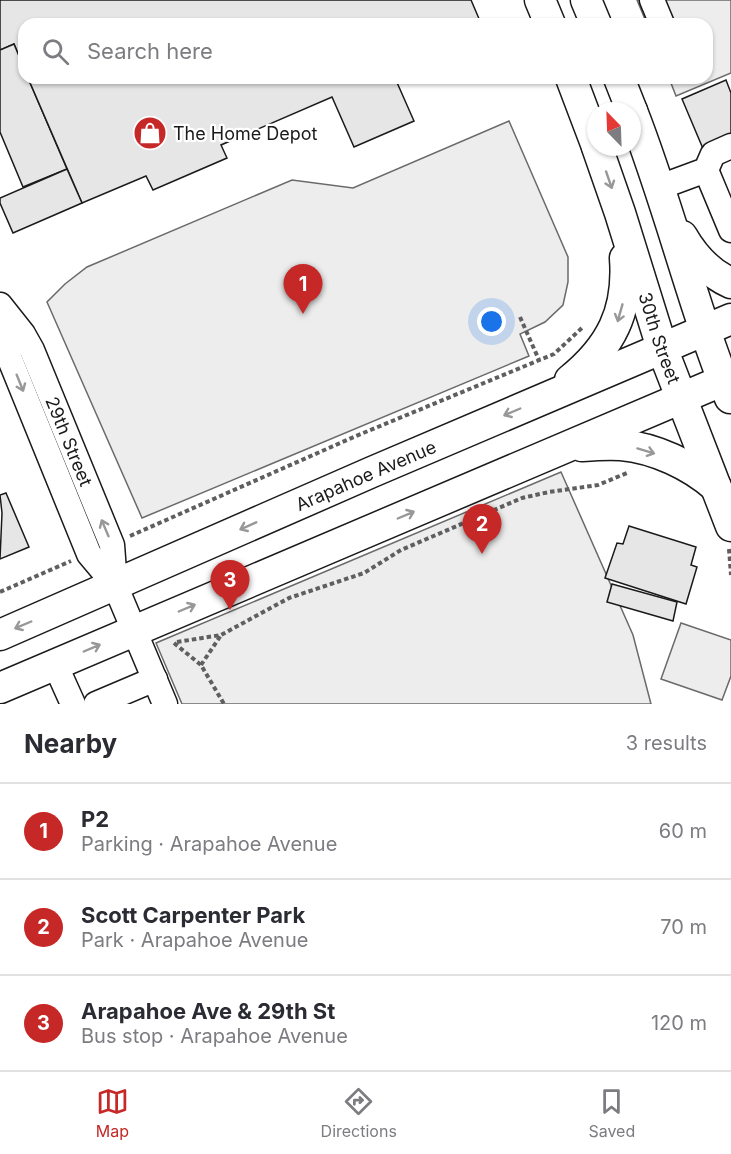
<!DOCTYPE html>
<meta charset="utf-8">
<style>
:root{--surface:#fff;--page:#f2f2f3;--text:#2b2b33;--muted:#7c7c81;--line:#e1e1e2;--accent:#c62828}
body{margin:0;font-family:Inter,sans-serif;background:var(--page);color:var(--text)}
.compass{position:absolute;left:587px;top:102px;width:54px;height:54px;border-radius:50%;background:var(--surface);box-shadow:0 2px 4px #0004;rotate:337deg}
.you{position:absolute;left:492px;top:322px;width:21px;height:21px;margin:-15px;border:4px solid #fff;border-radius:50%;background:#1a73e8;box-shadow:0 0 0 9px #1a73e833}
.badge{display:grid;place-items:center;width:39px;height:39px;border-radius:50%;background:var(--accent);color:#fff;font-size:20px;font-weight:700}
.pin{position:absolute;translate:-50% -50px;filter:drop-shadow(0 2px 3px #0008)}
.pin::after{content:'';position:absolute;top:32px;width:21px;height:18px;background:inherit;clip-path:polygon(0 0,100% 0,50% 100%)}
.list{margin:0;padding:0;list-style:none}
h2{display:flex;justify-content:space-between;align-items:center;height:78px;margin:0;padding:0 24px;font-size:26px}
h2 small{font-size:20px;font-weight:400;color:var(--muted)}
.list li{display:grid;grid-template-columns:39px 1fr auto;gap:18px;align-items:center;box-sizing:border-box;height:96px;padding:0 24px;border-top:2px solid var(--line)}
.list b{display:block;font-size:22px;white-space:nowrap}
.list p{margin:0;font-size:20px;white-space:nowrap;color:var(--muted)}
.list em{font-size:20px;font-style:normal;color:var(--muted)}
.icon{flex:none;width:33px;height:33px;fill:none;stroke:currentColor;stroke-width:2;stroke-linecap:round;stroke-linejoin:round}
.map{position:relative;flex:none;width:731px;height:704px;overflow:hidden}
.search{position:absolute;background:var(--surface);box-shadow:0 2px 4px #0004;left:18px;right:18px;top:18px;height:66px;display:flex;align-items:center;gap:15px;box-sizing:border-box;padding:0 21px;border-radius:18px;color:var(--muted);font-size:22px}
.sheet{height:366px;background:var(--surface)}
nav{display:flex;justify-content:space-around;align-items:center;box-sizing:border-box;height:84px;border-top:2px solid var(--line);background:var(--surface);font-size:16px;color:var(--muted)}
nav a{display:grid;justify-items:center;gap:3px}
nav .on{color:var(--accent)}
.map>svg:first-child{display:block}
</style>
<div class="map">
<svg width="731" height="704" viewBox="0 0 731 704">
<rect width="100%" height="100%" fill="#fff"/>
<g fill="#ededed" stroke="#6a6a6a" stroke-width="1.5">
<polygon points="637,0 731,0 731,73 676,96 669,78 707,78 707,24 647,24"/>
<polygon points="509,121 568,257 568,282 563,305 545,322 520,334 529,356 142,518 47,302 65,284 87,267 292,180 353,188"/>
<polygon points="561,472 633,635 651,704 182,704 156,643"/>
<polygon points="681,623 731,640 731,676 722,700 661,679"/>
</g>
<g fill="#e6e6e6" stroke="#1a1a1a" stroke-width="1.5">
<polygon points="0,0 471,0 480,21 472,24 24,24 24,68 14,44 0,50"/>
<polygon points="14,44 24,68 24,78 28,78 67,169 23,187 0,132 0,50"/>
<polygon points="28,78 395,78 414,121 354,147 332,97 221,145 227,158 153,190 146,176 82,203"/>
<polygon points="726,80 731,93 731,140 704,151 682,99"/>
<polygon points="67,169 82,203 13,233 0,203 0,198"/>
<polygon points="6,493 29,547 0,559 2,513 0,495"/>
<polygon points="629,526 696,547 691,565 697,567 686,604 605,578 617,543 623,544"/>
<polygon points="612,584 677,602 673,621 607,602"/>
</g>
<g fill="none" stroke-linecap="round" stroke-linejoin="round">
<defs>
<g id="minor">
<polyline points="652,0 662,24"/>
<polyline points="706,170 731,230"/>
<polyline points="660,187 706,170 713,154 731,146"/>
<path id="s1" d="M 0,305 L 23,334 L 32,350 L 112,545 L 115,585"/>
<polyline points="1,307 7,352 89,554 115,585 165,704"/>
<polyline points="55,664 73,704"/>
<polyline points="96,704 155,679"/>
</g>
<g id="major">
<polyline points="540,0 550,24"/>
<polyline points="586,0 596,24"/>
<polyline points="571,78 596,144"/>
<polyline points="619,78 632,111"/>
<path d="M 632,111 C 669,205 692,304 730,398"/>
<path id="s2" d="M 597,147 L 620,213 L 662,348 L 731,526"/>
<path d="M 682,236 C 693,255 710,274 731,283"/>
<path d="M 570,380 C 611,347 629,311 625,258"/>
<path d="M 582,446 C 595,445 608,444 621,445 C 655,448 691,465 716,487"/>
<path id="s3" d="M 0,635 L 372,472 L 731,319"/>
<polyline points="0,688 731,377"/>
</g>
</defs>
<use href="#minor" stroke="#1a1a1a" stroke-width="27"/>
<use href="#major" stroke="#1a1a1a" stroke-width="33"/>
<g stroke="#5f5f5f" stroke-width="4" stroke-dasharray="4.5 3" stroke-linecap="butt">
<polyline points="520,317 539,360"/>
<polyline points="130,536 356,436 554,354 584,326"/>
<polyline points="729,549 731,575"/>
<polyline points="0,592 71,561"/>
<polyline points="177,642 221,635 289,598 364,573 401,550 522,498 549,492 598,485 627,473"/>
<polyline points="174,643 201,665 224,704"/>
<polyline points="201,665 221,635"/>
</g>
<use href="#minor" stroke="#fff" stroke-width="24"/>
<use href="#major" stroke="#fff" stroke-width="30"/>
</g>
<defs><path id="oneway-shaft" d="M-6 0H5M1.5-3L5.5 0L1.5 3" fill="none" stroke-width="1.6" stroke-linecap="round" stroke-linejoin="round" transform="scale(1.5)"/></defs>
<g stroke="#989898">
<use href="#oneway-shaft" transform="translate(609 180) rotate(71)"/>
<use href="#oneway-shaft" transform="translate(620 313) rotate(106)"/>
<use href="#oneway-shaft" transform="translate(20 383) rotate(68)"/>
<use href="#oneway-shaft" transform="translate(512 412) rotate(157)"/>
<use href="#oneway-shaft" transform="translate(646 451) rotate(17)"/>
<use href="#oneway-shaft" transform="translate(406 515) rotate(-23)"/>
<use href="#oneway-shaft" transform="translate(248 526) rotate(156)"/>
<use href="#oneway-shaft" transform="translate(105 528) rotate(-113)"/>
<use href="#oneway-shaft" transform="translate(187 608) rotate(-23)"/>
<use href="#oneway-shaft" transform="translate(23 625) rotate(157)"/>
<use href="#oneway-shaft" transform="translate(92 648) rotate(-23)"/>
</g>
<defs>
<symbol id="shop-disc" viewBox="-11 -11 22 22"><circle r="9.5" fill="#c62828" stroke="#fff"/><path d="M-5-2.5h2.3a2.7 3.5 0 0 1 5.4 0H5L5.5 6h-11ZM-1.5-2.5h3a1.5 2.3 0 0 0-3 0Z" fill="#fff"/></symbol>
</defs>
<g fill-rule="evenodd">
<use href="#shop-disc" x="131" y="114" width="38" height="38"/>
</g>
<g text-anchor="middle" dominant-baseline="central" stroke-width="4.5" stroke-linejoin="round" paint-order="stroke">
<g font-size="18" fill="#1a1a1a" stroke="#fff" text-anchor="start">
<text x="173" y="133">The Home Depot</text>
</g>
<g font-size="18" fill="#1a1a1a" stroke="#fff">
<text stroke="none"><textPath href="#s2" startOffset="201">30th Street</textPath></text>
<text stroke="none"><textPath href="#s1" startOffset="154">29th Street</textPath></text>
<text stroke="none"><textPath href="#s3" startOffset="399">Arapahoe Avenue</textPath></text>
</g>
</g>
</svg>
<svg class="compass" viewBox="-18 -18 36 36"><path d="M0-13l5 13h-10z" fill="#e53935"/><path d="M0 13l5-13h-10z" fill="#7c7c81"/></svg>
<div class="you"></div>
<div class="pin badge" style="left:303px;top:314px">1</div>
<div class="pin badge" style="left:482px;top:554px">2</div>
<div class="pin badge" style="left:230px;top:610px">3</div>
<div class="search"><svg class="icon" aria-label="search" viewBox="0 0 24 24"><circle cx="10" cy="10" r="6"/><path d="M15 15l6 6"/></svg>Search here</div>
</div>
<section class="sheet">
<h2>Nearby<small>3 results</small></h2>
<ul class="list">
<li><span class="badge">1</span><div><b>P2</b><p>Parking · Arapahoe Avenue</p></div><em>60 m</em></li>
<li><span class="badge">2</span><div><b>Scott Carpenter Park</b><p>Park · Arapahoe Avenue</p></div><em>70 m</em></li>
<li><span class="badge">3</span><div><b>Arapahoe Ave &amp; 29th St</b><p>Bus stop · Arapahoe Avenue</p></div><em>120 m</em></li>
</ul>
</section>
<nav>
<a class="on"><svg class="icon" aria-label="map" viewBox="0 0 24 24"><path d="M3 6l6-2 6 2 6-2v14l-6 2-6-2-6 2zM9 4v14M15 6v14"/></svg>Map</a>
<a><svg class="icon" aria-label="directions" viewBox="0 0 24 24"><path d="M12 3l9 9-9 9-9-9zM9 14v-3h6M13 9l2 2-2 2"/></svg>Directions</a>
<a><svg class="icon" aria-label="saved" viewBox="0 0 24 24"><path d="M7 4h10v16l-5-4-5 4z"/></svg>Saved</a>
</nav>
